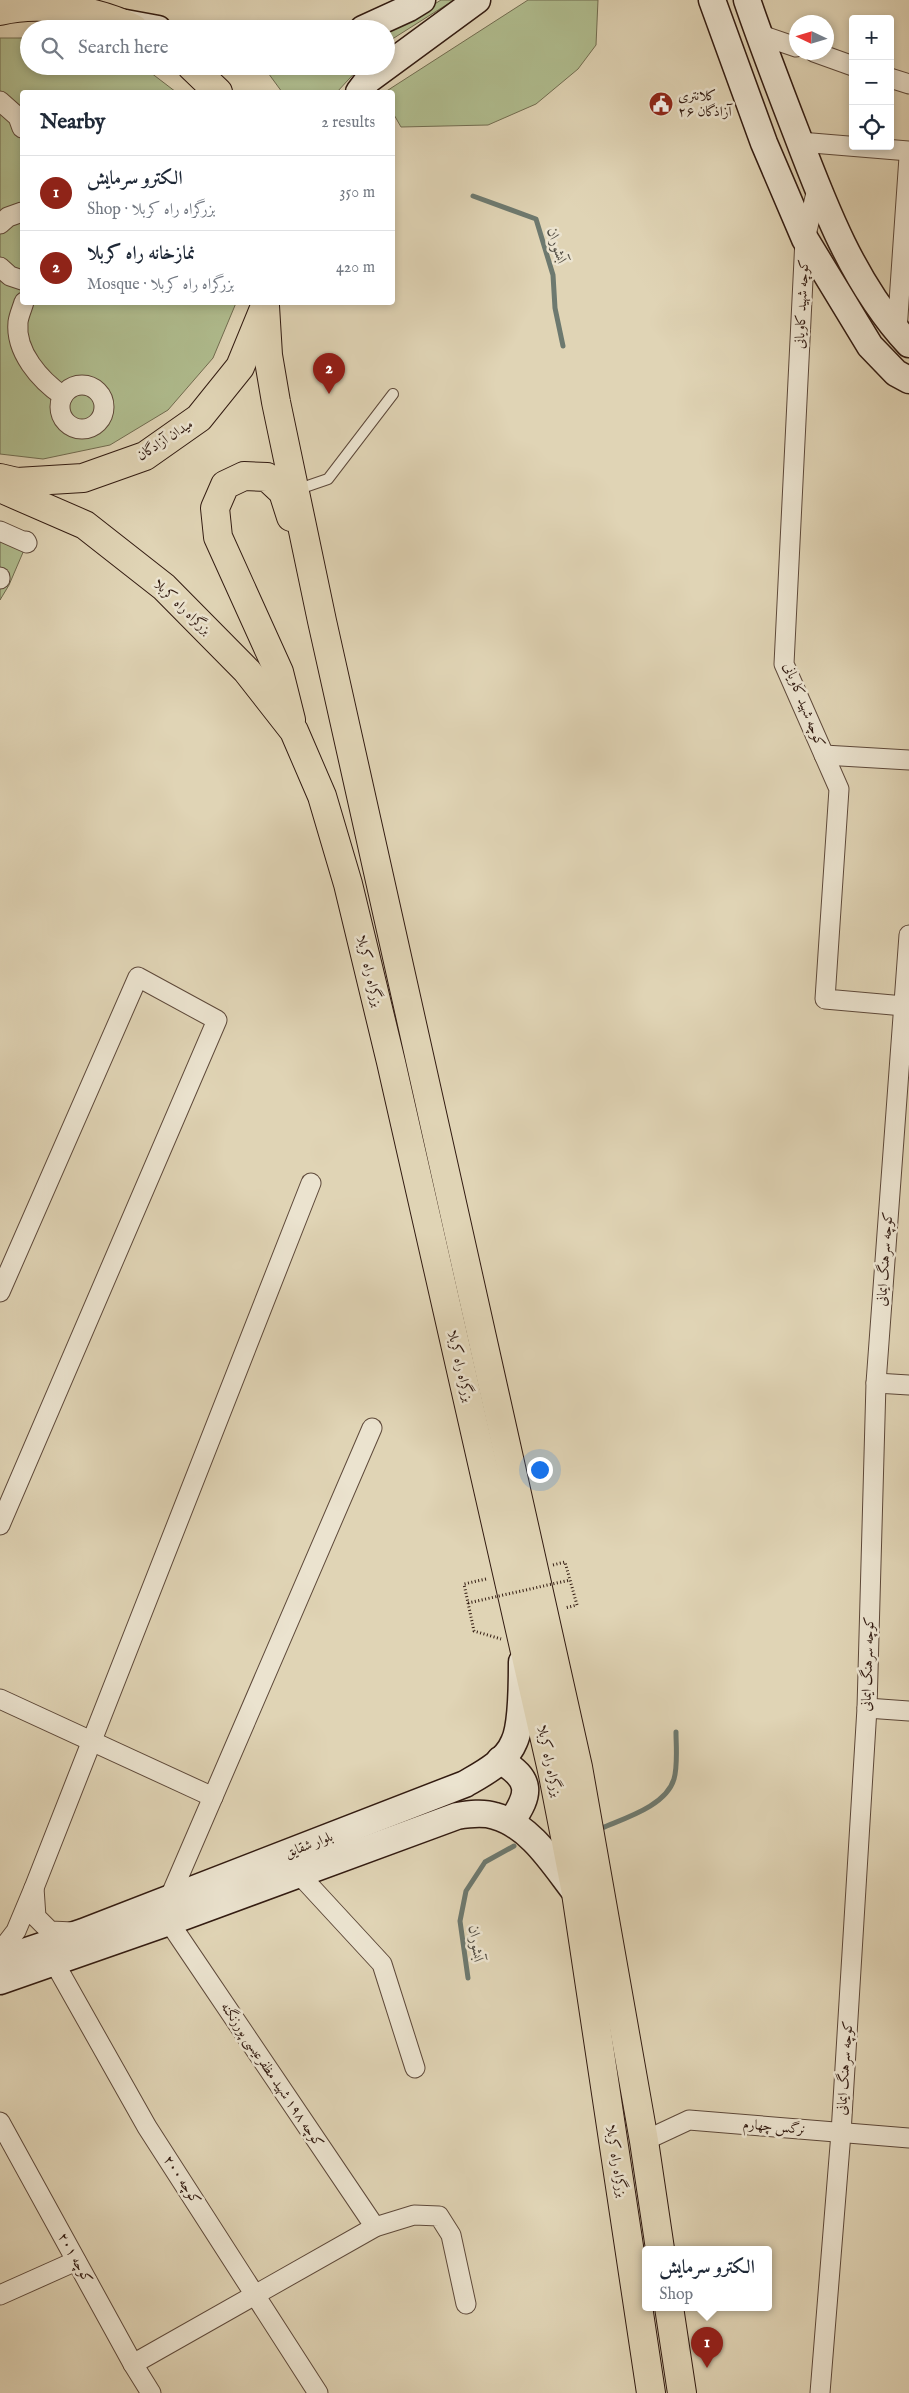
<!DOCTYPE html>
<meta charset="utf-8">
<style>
:root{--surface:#fff;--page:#f2f2f3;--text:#1f2937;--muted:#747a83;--line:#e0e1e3;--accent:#8f2418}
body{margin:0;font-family:"IM FELL English",Amiri,serif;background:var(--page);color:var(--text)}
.controls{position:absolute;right:15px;top:15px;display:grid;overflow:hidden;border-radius:5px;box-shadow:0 2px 8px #0003}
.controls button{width:45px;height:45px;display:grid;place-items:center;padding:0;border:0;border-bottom:1px solid var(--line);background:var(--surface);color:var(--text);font:25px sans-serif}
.compass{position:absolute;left:789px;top:15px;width:45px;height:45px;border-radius:50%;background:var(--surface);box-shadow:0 2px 8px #0003;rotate:274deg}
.you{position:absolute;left:539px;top:1469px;width:18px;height:18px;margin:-12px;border:4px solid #fff;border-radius:50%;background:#1a73e8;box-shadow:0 0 0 8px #1a73e833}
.badge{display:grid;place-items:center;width:32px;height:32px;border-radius:50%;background:var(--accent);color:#fff;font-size:16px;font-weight:700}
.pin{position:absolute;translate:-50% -41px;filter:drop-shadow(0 1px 2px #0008)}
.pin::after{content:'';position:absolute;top:26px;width:18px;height:15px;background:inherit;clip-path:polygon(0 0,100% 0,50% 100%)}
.popup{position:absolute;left:642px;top:2246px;width:130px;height:65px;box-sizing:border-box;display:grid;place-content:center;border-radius:5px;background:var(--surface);filter:drop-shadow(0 1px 4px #0005);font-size:16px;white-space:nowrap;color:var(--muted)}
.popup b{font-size:19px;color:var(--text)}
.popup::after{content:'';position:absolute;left:50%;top:100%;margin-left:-10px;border:10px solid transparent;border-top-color:var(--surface)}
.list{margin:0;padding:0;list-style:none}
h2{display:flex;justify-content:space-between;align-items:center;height:65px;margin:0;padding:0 20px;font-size:21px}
h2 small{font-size:16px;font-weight:400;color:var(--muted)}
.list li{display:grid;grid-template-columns:32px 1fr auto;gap:15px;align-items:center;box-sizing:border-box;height:75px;padding:0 20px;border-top:1px solid var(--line)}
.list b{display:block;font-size:19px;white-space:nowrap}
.list p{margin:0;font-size:16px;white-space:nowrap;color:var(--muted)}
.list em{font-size:16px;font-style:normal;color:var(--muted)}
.icon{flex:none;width:28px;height:28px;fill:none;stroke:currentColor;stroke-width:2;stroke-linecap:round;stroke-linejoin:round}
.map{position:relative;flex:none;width:909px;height:2393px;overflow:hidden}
.search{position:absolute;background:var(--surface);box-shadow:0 2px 8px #0003;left:20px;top:20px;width:375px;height:55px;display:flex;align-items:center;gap:12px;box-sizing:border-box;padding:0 18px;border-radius:28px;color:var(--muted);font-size:19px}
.panel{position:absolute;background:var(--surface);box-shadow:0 2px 8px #0003;left:20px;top:90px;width:375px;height:215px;border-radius:5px}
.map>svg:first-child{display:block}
</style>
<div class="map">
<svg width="909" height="2393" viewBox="0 0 909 2393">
<rect width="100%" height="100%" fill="#e0d4b5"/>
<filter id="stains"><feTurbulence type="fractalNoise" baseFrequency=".004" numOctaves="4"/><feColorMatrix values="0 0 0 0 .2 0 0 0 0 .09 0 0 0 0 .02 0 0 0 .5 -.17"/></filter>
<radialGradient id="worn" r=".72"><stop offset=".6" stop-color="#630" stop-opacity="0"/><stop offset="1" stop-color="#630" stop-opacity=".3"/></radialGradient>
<g fill="#b0bd8f" stroke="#716c50">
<polygon points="441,0 454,0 386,43 386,34"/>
<polygon points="528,0 598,0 596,45 578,69 536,104 488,125 401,127 393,113 392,92 385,92"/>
<polygon points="0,38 29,38 29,66 142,66 176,92 22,92 22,302 236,303 213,358 168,410 110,445 43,459 0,454"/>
<polygon points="263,66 361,66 337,92 282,92"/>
<polygon points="0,532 27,543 9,585 0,600"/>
</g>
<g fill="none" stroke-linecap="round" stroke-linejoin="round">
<g stroke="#6d796f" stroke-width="5">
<polyline points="473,196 536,219 553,275 555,308 563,346"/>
<path d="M 602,1828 C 625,1818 666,1806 674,1779 C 678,1765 676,1746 676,1732"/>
<polyline points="468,1978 460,1921 466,1891 485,1862 514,1846"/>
</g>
<defs>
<polyline id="lane" points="296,490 328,479 393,394"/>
<g id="street">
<polyline points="758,34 796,47"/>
<polyline points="814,52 853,66"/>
<polyline points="890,78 909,84"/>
<polyline points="0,101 18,117 22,128"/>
<polyline points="800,142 909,151"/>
<polyline points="817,189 805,239 784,664 839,789 825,999 904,1006"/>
<polyline points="0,224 8,217 22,212"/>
<polyline points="0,267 10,276 22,280"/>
<path d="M 24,302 C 22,309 19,315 18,322 C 15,352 40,380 63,396"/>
<polyline points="897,331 909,157"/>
<circle cx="82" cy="407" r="22"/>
<polyline points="0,531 27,543 26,541"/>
<polyline points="0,577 0,579"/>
<polyline points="824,755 909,760"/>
<polyline points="0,1292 138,977 217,1020 0,1525"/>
<polyline points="876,1383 909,1385"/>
<polyline points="0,1699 213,1797"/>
<polyline points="867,1708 909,1711"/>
<polyline points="298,1873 382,1964 415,2068"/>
<polyline points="34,1888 311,1183"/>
<polyline points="169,1899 372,1428"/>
<polyline points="169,1922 375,2227"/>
<polyline points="0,1952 16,1931 34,1888 36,1917 50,1931 74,1932"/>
<polyline points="54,1962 147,2127 318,2393"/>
<polyline points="0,2122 133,2364 151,2393"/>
<polyline points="644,2141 689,2120 909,2138"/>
<polyline points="0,2295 76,2261"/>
<polyline points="133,2364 375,2227 414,2215 439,2216 451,2235 466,2304"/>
<polyline points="820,2393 841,2133 867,1708 876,1383 909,935"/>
</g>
<g id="secondary">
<polyline points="712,0 764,143 805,239 870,346 896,373 909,380"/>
<path d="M 747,0 C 762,44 779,88 796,132 C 824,206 854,285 909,344"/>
<polyline points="120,22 158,29"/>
<polyline points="363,29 409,8 422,0"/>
<polyline points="359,92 368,80 477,0"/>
<path d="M 500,1760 C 532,1780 531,1793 511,1822"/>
<path d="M 0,1960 L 83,1932 L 465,1784 C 482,1774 506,1762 514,1742 C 522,1726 522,1681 522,1662"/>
<path d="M 0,1981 L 169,1922 L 457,1816 C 469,1814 483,1812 495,1816 C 531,1826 554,1865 576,1893"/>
</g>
<g id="highway">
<path d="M 0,11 C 40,1 98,10 134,29"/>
<polyline points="191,66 218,92"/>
<polyline points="265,306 268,355 276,402 322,621 578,1767 644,2141 660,2249"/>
<polyline points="0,478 17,482 83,478 145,456 199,418 240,367 263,311"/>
<polyline points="0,488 85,525 164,587 247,671 294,731 322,796 348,884 391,1062 553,1775 576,1893 651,2393"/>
<polyline points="291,517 283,492 267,477 244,476 225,485 215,508 218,537 279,672 291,720"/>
<polyline points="669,2307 682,2393"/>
</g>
</defs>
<use href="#lane" stroke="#5e493a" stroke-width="12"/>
<use href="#street" stroke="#5e493a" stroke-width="21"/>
<use href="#secondary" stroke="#321b11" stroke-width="29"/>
<use href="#highway" stroke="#321b11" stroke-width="30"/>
<g stroke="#321b11" stroke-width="3" stroke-dasharray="1 2.5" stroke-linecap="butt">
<polyline points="553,1565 565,1562 577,1605 565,1608"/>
<polyline points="486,1579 464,1584 474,1631 501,1639"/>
</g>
<use href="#lane" stroke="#ebe3cf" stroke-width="10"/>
<use href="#street" stroke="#ebe3cf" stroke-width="19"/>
<use href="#secondary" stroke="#ebe3cf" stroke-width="26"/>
<use href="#highway" stroke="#e0d4b5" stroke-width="28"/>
<polyline stroke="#321b11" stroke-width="3" stroke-dasharray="1 2.5" stroke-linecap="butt" points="468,1603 570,1580"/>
</g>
<defs>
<symbol id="civic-disc" viewBox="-11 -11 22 22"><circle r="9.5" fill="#8f2418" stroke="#ebe3cf"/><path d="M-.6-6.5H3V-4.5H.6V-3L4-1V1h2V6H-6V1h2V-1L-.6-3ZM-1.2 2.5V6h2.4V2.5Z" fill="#fff"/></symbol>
</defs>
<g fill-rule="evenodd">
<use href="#civic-disc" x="647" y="90" width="28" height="28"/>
</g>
<g text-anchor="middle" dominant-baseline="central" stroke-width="5" stroke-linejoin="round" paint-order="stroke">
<g font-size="14" fill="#321b11" stroke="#ebe3cf" text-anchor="start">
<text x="678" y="96">کلانتری<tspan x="678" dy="16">۲۶ آزاذگان</tspan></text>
</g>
<g font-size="14" fill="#321b11" stroke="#ebe3cf">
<text transform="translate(802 304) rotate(-87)">کوچه شهید کاویانی</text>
<text transform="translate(165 440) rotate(-33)">میدان آزادگان</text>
<text transform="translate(182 607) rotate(44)">بزرگراه راه کربلا</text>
<text transform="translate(804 705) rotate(68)">کوچه شهید کاویانی</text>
<text transform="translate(369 971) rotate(77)">بزرگراه راه کربلا</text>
<text transform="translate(885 1259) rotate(-86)">کوچه سرهنگ ایمانی</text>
<text transform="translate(460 1366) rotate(77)">بزرگراه راه کربلا</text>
<text transform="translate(868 1664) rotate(-88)">کوچه سرهنگ ایمانی</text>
<text transform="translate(549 1761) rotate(78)">بزرگراه راه کربلا</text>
<text transform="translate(309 1845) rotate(-21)">بلوار شقایق</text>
<text transform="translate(845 2068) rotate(-86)">کوچه سرهنگ ایمانی</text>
<text transform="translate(272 2075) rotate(56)">کوچه ۱۹۸ شهید مظفرعیسی پورزنگنه</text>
<text transform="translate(774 2127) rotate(5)">نرگس چهارم</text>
<text transform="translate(616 2161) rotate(81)">بزرگراه راه کربلا</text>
<text transform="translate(182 2180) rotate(57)">کوچه ۲۰۰</text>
<text transform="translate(75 2258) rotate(61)">کوچه ۲۰۱</text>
</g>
<g font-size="15" font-style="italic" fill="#4f4a40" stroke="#ebe3cf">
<text transform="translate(557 246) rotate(73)">آبشوران</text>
<text transform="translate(476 1944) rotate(82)">آبشوران</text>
</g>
</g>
<rect width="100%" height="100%" filter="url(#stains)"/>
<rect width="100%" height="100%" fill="url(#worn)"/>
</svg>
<div class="controls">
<button>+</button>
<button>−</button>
<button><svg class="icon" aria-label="locate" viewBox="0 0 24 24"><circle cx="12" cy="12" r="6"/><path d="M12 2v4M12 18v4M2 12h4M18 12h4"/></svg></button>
</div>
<svg class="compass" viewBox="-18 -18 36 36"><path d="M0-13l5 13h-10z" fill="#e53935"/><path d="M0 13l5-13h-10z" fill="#747a83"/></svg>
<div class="you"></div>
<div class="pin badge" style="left:707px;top:2368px">1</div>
<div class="popup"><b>الکترو سرمایش</b>Shop</div>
<div class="pin badge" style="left:329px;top:394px">2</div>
<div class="search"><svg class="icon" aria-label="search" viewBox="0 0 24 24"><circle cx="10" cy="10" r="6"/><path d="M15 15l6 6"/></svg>Search here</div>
<section class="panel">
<h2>Nearby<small>2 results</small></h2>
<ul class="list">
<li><span class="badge">1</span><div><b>الکترو سرمایش</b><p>Shop · بزرگراه راه کربلا</p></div><em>350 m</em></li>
<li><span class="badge">2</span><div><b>نمازخانه راه کربلا</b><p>Mosque · بزرگراه راه کربلا</p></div><em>420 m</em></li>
</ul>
</section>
</div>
